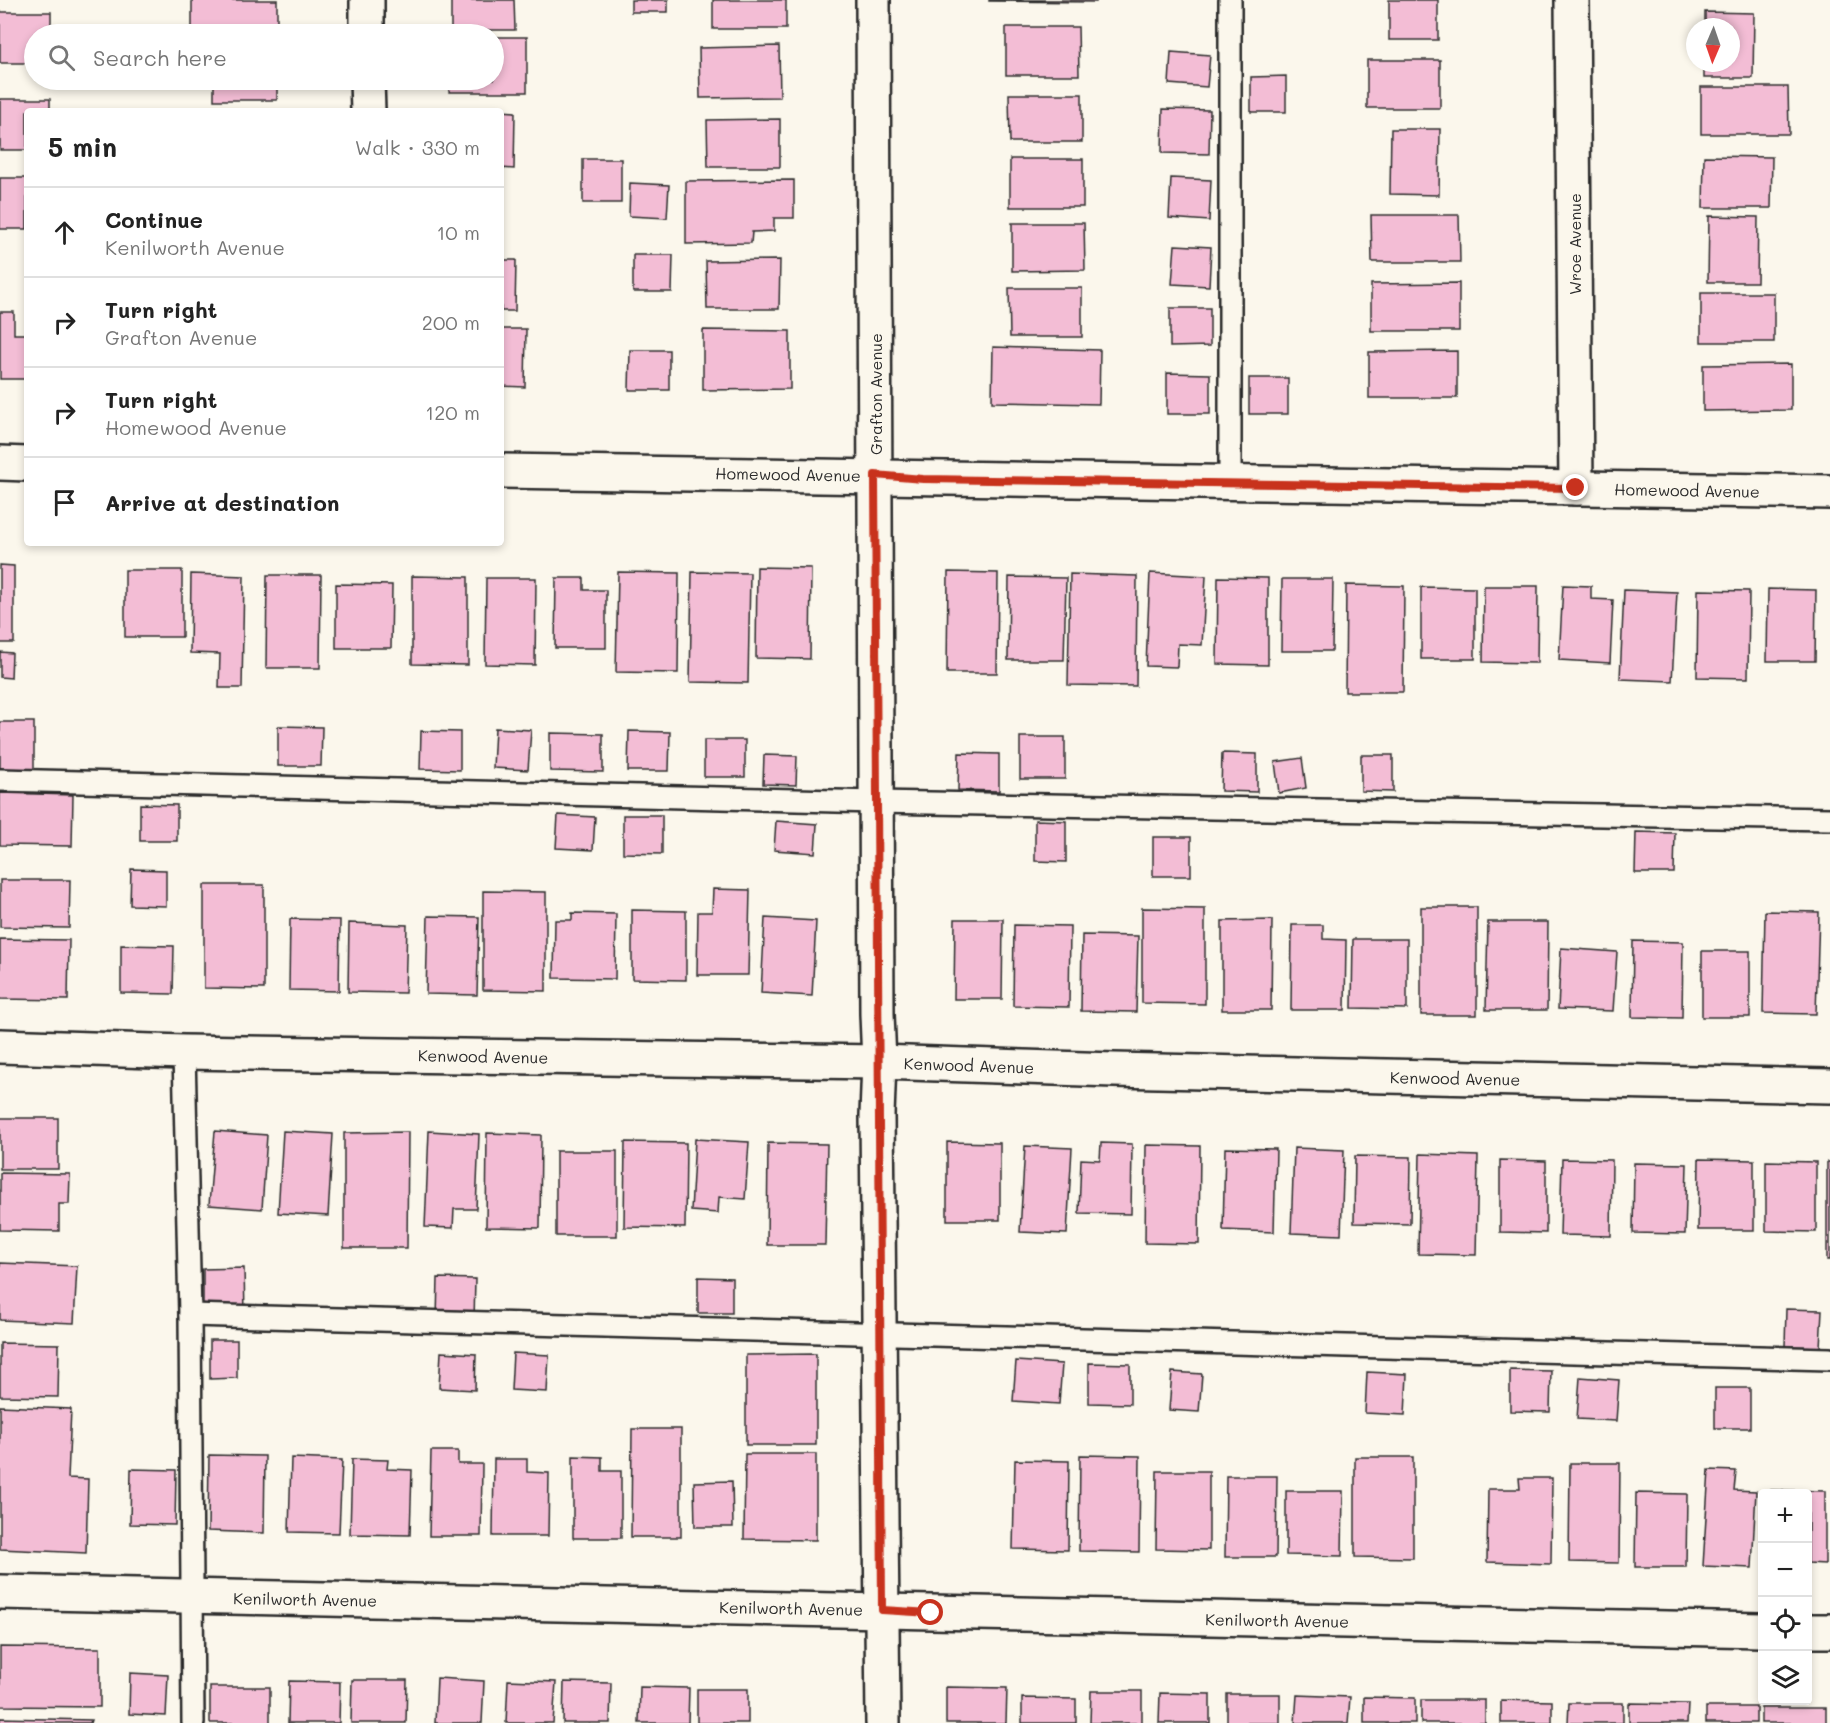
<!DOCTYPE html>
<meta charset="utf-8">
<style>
:root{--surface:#fff;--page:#f2f2f2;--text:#222;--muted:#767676;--line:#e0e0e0}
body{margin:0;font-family:Mali,sans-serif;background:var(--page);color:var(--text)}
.controls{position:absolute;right:18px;bottom:18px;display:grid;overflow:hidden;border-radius:6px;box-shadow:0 3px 9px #0003}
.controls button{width:54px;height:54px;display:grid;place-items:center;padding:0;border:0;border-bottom:2px solid var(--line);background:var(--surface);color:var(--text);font:30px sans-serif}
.compass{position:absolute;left:1686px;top:18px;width:54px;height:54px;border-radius:50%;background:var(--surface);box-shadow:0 3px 9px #0003;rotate:182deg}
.stop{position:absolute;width:18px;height:18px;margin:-14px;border:4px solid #c8321e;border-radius:50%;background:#fff}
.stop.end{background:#c8321e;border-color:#fff;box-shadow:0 2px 6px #0008}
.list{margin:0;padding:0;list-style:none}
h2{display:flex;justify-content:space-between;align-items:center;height:78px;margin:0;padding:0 24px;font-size:26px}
h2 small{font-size:20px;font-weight:400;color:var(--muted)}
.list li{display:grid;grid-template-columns:39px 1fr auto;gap:18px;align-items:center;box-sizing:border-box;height:90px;padding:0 24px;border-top:2px solid var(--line)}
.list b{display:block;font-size:22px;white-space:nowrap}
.list p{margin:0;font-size:20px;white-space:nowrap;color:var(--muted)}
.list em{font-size:20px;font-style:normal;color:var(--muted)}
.icon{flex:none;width:33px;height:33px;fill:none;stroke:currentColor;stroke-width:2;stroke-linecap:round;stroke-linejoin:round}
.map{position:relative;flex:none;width:1830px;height:1723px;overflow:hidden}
.search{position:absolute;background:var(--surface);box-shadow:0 3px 9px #0003;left:24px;top:24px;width:480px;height:66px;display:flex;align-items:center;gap:15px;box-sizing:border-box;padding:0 21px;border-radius:33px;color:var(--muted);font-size:22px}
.panel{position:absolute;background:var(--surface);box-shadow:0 3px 9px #0003;left:24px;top:108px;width:480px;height:438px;border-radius:6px}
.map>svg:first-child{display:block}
</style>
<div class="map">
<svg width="1830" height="1723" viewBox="0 0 1830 1723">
<rect width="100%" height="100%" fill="#fbf7ec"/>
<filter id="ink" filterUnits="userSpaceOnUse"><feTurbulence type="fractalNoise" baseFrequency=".0167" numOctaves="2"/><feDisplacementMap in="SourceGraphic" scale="12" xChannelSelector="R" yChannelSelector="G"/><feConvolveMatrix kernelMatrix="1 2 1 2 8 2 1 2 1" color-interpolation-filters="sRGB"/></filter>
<g filter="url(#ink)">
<g fill="#f3bdd5" stroke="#2b2b2b" stroke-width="1.5">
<rect x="192" y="0" width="85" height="34"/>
<polygon points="451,0 514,0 515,30 451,30"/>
<rect x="631" y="0" width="37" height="12"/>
<rect x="713" y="0" width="73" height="29"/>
<polygon points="989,0 1096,0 1096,2 989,1"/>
<rect x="1389" y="0" width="49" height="40"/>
<polygon points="0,12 51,12 51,34 34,34 34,63 0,63"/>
<polygon points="1705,12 1754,13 1753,78 1704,78 1704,63 1731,63 1731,27 1705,27"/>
<polygon points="1006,27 1078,27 1079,75 1006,75"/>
<polygon points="494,37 527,37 527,92 449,92 449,80 494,80"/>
<polygon points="779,46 780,97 700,98 699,48"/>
<polygon points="1171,52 1210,55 1207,87 1169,84"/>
<rect x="1367" y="60" width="73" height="48"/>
<polygon points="1286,76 1286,112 1251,112 1251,77"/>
<rect x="214" y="80" width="63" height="20"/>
<polygon points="1701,87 1788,87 1789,134 1701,134"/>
<polygon points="1009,94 1082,94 1082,142 1010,142"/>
<polygon points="0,99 50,99 50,111 27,111 27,150 0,150"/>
<polygon points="437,109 499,111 437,111"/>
<polygon points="1163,109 1210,110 1209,154 1162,153"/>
<polygon points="501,111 515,112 514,169 501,168"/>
<polygon points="780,119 780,167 708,167 707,120"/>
<polygon points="1391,129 1440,129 1439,195 1390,194"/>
<polygon points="1704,156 1772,157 1771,208 1703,208"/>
<rect x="583" y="159" width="38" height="44"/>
<rect x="1010" y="159" width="73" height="48"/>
<rect x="0" y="178" width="27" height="51"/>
<polygon points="1171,178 1211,180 1209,221 1169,218"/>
<polygon points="794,180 794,218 774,218 774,231 752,232 751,243 686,244 686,181"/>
<polygon points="630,183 669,185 667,218 629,216"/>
<polygon points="1371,215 1459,215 1460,262 1372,262"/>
<polygon points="1709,216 1758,217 1757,282 1708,282"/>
<polygon points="1012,223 1084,223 1085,270 1012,271"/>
<polygon points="1175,245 1211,247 1209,286 1172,284"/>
<polygon points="633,255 673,255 672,292 633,292"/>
<polygon points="501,260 516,260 515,311 501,311"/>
<polygon points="780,260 779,309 707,309 706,261"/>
<polygon points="1459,283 1459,331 1371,331 1371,284"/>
<polygon points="1009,288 1082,288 1082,337 1010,337"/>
<rect x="1701" y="293" width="73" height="49"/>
<polygon points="1170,308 1210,308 1210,346 1170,347"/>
<polygon points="0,312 14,312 14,334 27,334 27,379 0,379"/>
<polygon points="501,329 526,329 525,387 501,386"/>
<polygon points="703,330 790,331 790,389 703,390"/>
<polygon points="993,347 1100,350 1099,404 992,402"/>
<polygon points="630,350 669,350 669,390 629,390"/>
<polygon points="1457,351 1457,398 1369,398 1369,352"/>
<polygon points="1791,364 1791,410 1703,411 1703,365"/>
<polygon points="1167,373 1210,374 1210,414 1167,414"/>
<rect x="1249" y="378" width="39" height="36"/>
<polygon points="0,565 14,566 14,643 0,643"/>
<polygon points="757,567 811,568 810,659 756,658"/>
<rect x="125" y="570" width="57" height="67"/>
<polygon points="618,572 679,573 678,673 616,672"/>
<polygon points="692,572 750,573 748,683 690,682"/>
<polygon points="948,572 998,573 997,673 947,673"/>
<polygon points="1150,573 1206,576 1202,645 1178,644 1177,667 1146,666"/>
<polygon points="191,574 244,576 242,688 219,688 220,654 190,653"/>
<polygon points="1070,574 1137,576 1136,686 1068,685"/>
<polygon points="267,575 321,575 320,668 266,668"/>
<polygon points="412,576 468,577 468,665 412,664"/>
<polygon points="1009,577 1066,578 1064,660 1008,660"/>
<polygon points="1218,577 1268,578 1268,665 1217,664"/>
<polygon points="486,578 536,578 535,665 485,664"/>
<polygon points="556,578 584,578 584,590 606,590 606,648 555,648"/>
<polygon points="1282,579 1333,579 1332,651 1281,651"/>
<polygon points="336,584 392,585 391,648 336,648"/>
<polygon points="1346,585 1404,586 1403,692 1345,692"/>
<polygon points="1563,585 1591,586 1591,599 1613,600 1610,663 1559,660"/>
<polygon points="1484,586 1538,586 1537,663 1483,662"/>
<polygon points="1421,587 1475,588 1475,659 1421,659"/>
<polygon points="1768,589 1816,590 1815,661 1767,661"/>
<polygon points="1624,590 1677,592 1672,681 1620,679"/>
<polygon points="1698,590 1749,591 1748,678 1697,677"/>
<polygon points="0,652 12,653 11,678 0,677"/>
<rect x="0" y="722" width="34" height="49"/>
<polygon points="278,726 322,727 321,766 278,766"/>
<polygon points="495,728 531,730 528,770 493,768"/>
<polygon points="421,731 460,732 460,770 420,769"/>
<polygon points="629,731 670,732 669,771 628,771"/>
<polygon points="550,733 603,734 603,772 550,771"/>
<rect x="1020" y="737" width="45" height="42"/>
<rect x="704" y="740" width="41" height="37"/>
<polygon points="959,753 999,754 999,791 958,790"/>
<polygon points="1222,753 1257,754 1257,792 1221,791"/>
<polygon points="764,755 797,756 796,785 763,784"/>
<polygon points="1361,755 1393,755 1393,792 1361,791"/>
<polygon points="1302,758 1306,788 1279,793 1275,762"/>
<polygon points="0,793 73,795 72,846 0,845"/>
<polygon points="140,804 177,805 177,841 140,841"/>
<polygon points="558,815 595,817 593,850 556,848"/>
<polygon points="623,815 662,815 662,854 623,853"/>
<polygon points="1035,820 1066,821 1066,862 1035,861"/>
<polygon points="776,821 817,824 815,853 774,850"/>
<polygon points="1636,832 1675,833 1674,873 1635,873"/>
<rect x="1153" y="837" width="38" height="39"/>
<polygon points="131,869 166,870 166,906 130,905"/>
<polygon points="0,880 70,880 69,928 0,927"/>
<polygon points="204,885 264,885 264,989 204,988"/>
<polygon points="713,889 750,890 748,975 697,975 698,912 712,912"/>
<polygon points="483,891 546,892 546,991 483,990"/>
<rect x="1421" y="907" width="56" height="108"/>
<polygon points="1142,908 1205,909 1205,1004 1142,1003"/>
<polygon points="632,910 686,911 686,980 632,979"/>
<polygon points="1765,911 1819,912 1816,1014 1763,1013"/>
<polygon points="572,913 616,914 615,979 554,978 555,920 572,920"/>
<polygon points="428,916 479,917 477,995 426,994"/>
<polygon points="765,918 816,921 812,996 761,993"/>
<polygon points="290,919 340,920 339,991 289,990"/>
<polygon points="955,919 1003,919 1002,999 954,999"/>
<polygon points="1272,920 1271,1010 1222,1010 1222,921"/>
<polygon points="1488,922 1548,922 1547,1010 1486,1010"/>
<polygon points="349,923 407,925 405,993 348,992"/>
<polygon points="1014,925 1070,926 1069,1007 1013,1006"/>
<polygon points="1292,925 1323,925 1323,939 1346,940 1345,1010 1291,1010"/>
<polygon points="1082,935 1138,936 1136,1012 1081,1011"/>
<polygon points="0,939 69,940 68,1000 0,999"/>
<polygon points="1353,939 1407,939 1407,1009 1352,1008"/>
<polygon points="1633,941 1683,942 1682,1018 1632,1017"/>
<polygon points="121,945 174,946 173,994 121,993"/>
<polygon points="1561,948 1617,952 1613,1011 1558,1009"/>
<rect x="1702" y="951" width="48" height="66"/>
<rect x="0" y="1118" width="58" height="51"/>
<polygon points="215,1131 267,1135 262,1209 209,1205"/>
<polygon points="283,1131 333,1134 328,1216 278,1213"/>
<polygon points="429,1131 479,1134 476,1209 454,1209 453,1228 425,1227"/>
<polygon points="408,1132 407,1248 344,1248 344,1133"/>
<polygon points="487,1133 541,1135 540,1228 486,1227"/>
<polygon points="695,1139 749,1142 745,1199 719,1197 718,1213 691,1211"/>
<polygon points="625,1142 686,1143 685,1228 624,1227"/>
<polygon points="947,1142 1000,1143 1000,1220 947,1220"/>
<polygon points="768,1143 827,1144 825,1245 767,1245"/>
<polygon points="1101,1143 1132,1144 1131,1214 1079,1213 1081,1159 1100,1160"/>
<polygon points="1146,1145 1200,1146 1199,1244 1145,1243"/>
<polygon points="1025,1146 1072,1148 1067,1234 1020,1232"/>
<polygon points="1225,1148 1276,1149 1274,1232 1223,1230"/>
<polygon points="1294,1148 1344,1150 1341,1235 1291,1233"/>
<rect x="556" y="1151" width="61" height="85"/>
<polygon points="1420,1154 1478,1156 1476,1255 1418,1254"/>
<polygon points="1355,1156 1411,1157 1410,1224 1354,1223"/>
<polygon points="1562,1159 1612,1160 1611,1236 1560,1235"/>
<polygon points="1699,1159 1754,1160 1754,1230 1698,1230"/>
<polygon points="1500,1160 1546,1161 1546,1233 1500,1232"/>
<polygon points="1766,1161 1816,1162 1816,1232 1766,1231"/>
<rect x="1827" y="1162" width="3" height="98"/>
<polygon points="1634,1163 1687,1164 1685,1234 1633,1233"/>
<polygon points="0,1173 70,1174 69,1204 59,1204 59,1231 0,1230"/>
<polygon points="0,1263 77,1266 74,1323 0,1320"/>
<polygon points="244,1268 245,1315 203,1316 203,1269"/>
<polygon points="698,1277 732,1278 732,1313 698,1313"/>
<polygon points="438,1278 475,1279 474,1320 437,1319"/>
<polygon points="1786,1309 1822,1310 1820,1347 1785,1346"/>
<polygon points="210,1340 237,1340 237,1378 210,1379"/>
<polygon points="0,1343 59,1344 58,1397 0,1396"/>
<polygon points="441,1352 476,1354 475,1390 439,1388"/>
<polygon points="513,1353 549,1355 547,1392 511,1390"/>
<polygon points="816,1354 816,1445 746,1445 746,1355"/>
<polygon points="1016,1361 1062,1364 1059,1404 1013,1401"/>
<polygon points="1089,1363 1130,1364 1130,1404 1089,1403"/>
<polygon points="1510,1370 1551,1371 1550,1412 1510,1411"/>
<polygon points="1172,1372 1202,1374 1199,1412 1169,1410"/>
<polygon points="1367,1372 1407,1374 1405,1415 1365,1413"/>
<polygon points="1580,1377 1619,1380 1616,1421 1577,1419"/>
<rect x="1715" y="1388" width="35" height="40"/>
<polygon points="0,1406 71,1409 68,1478 88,1479 86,1553 0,1549"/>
<polygon points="632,1429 681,1429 681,1537 631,1537"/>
<polygon points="431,1451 458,1451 458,1464 482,1464 481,1536 429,1536"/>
<polygon points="745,1454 816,1454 816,1540 744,1539"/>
<polygon points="209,1455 265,1456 264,1533 208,1531"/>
<polygon points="1080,1455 1140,1456 1139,1552 1079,1551"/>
<polygon points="573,1456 602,1457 602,1471 621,1471 621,1538 573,1538"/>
<polygon points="1355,1457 1413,1457 1413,1558 1355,1557"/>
<polygon points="291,1458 342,1460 339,1533 289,1532"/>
<polygon points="352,1459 388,1460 387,1469 412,1470 410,1535 350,1534"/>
<polygon points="494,1459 527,1459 527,1472 549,1473 548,1536 493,1536"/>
<polygon points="1015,1460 1069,1461 1068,1550 1013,1549"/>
<polygon points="1570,1463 1620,1463 1619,1563 1569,1562"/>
<polygon points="131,1469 176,1470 175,1525 130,1524"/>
<polygon points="1709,1470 1736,1471 1734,1490 1756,1491 1752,1568 1703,1566"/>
<polygon points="1157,1471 1209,1471 1209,1550 1156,1549"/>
<polygon points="1226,1476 1277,1476 1276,1557 1225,1557"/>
<polygon points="1519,1478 1552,1478 1551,1564 1487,1562 1488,1489 1520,1489"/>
<polygon points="732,1481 733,1527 695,1527 694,1482"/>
<polygon points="1771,1490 1825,1491 1825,1564 1808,1563 1808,1494 1771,1494"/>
<polygon points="1286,1491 1343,1491 1342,1556 1286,1555"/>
<polygon points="1636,1493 1687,1494 1686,1567 1635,1567"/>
<polygon points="0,1647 100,1648 100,1707 0,1706"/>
<polygon points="130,1673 168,1675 166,1716 129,1714"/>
<polygon points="437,1678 484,1681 482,1723 435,1723"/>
<polygon points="352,1680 407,1680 406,1723 351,1723"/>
<polygon points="508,1680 556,1682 553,1723 506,1723"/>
<polygon points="289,1681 340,1682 339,1723 288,1723"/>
<polygon points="564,1682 611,1683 610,1723 563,1723"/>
<rect x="210" y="1687" width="60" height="36"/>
<polygon points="640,1687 689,1688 688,1723 639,1723"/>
<polygon points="946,1687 1007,1688 1006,1723 946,1723"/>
<rect x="697" y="1689" width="51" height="34"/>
<polygon points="1091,1691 1142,1691 1142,1723 1090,1723"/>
<polygon points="1160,1693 1210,1694 1210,1723 1159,1723"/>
<rect x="1227" y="1694" width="53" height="29"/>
<polygon points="1297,1695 1350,1697 1348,1723 1295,1723"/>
<polygon points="1364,1697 1415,1698 1415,1723 1364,1723"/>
<polygon points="1022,1698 1076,1699 1076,1723 1022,1723"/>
<rect x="1421" y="1700" width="64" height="23"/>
<polygon points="1501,1700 1552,1701 1552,1723 1501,1723"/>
<polygon points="1569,1703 1623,1703 1623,1723 1568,1723"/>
<polygon points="1629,1703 1688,1704 1687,1723 1629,1723"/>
<rect x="1706" y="1707" width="50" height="16"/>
<rect x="1761" y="1708" width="65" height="15"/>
<polygon points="0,1718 91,1720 90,1723 0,1723"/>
</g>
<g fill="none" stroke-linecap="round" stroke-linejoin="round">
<defs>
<g id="lane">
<polyline points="1230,483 1230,0"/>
<polyline points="0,780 876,802 1830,819"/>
<polyline points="184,1052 190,1315 193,1723"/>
<polyline points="190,1315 1830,1359"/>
</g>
<g id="street">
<polyline points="367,0 367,34"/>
<polyline points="873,0 877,1014 879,1062 877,1115 883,1723"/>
<polyline points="1572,0 1576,488"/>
<polyline points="367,80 368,111"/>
<polyline points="0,463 27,464"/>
<polyline points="501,471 1830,492"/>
<polyline points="0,1046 184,1052 879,1062 1114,1070 1830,1086"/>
<polyline points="0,1592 1762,1630"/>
<polyline points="1808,1631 1830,1631"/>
</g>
</defs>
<use href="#lane" stroke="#2b2b2b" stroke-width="26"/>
<use href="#street" stroke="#2b2b2b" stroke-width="38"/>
<use href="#lane" stroke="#fbf7ec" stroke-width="21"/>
<use href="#street" stroke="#fbf7ec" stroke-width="33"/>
</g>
</g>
<g fill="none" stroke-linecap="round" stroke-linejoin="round" filter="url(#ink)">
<polyline stroke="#c8321e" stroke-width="8" points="931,1613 882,1610 875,475 923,479 1576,488"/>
</g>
<g text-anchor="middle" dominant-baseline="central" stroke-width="5" stroke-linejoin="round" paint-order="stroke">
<g font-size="16" fill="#2b2b2b" stroke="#fbf7ec">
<text transform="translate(1574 244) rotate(-90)">Wroe Avenue</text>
<text transform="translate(875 394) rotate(-90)">Grafton Avenue</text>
<text transform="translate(788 474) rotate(1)">Homewood Avenue</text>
<text transform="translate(1687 490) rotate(1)">Homewood Avenue</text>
<text transform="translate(483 1056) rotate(1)">Kenwood Avenue</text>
<text transform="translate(969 1065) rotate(2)">Kenwood Avenue</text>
<text transform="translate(1455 1078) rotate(1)">Kenwood Avenue</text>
<text transform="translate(305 1599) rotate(1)">Kenilworth Avenue</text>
<text transform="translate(791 1608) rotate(1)">Kenilworth Avenue</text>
<text transform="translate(1277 1620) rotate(1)">Kenilworth Avenue</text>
</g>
</g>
</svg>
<div class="controls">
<button>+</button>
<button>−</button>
<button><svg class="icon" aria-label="locate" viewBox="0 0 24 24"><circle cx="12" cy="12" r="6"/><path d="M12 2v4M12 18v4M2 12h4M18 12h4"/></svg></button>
<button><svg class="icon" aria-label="layers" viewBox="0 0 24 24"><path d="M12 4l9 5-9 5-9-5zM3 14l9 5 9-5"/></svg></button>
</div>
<svg class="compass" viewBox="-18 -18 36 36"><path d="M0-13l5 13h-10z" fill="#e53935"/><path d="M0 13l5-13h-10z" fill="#767676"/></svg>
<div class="stop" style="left:931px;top:1613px"></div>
<div class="stop end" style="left:1576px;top:488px"></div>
<div class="search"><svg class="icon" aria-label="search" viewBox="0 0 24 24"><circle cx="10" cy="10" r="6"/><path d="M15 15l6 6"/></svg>Search here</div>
<section class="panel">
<h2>5 min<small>Walk · 330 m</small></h2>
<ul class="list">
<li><svg class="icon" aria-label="ahead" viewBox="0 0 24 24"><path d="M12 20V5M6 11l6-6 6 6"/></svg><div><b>Continue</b><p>Kenilworth Avenue</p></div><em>10 m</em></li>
<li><svg class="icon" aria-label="right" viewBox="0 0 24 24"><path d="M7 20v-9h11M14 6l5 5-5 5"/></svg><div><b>Turn right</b><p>Grafton Avenue</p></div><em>200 m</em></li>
<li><svg class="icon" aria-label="right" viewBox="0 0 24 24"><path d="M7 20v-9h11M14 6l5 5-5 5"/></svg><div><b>Turn right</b><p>Homewood Avenue</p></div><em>120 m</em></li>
<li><svg class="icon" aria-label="arrive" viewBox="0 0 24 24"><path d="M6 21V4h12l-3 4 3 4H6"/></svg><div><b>Arrive at destination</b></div></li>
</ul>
</section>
</div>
